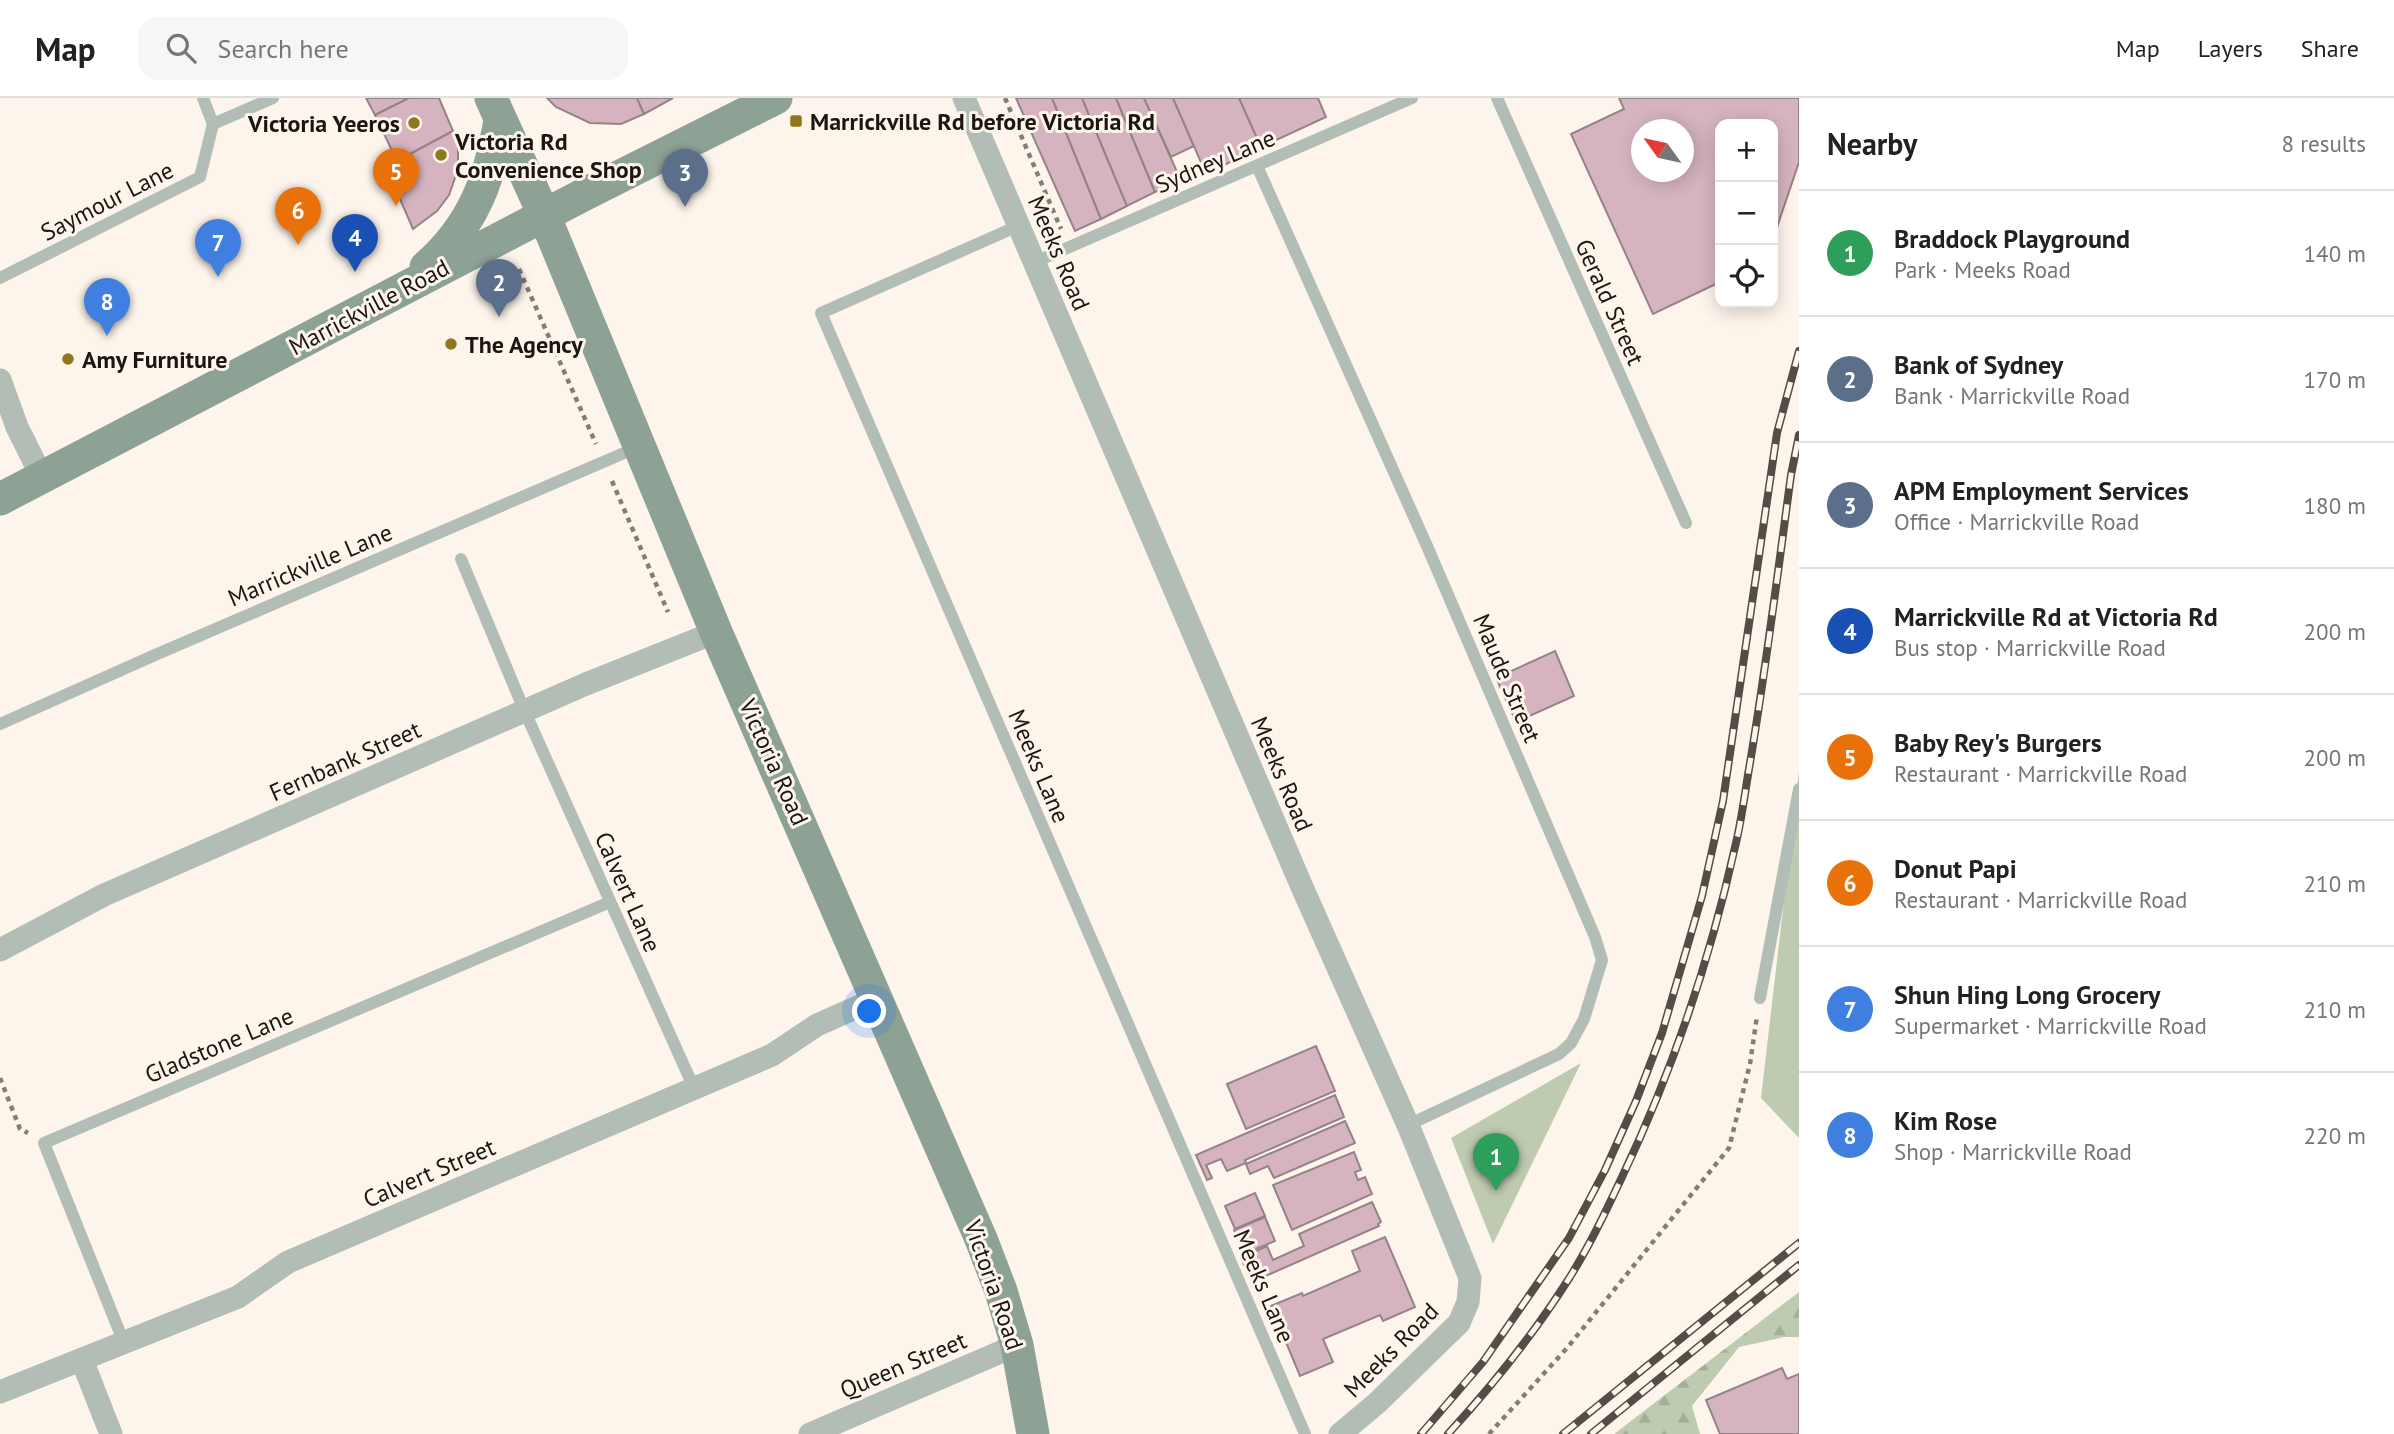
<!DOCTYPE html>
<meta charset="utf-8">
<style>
:root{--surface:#fff;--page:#f6f6f6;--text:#222;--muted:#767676;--line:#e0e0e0;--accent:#0f766e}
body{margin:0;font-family:"PT Sans",sans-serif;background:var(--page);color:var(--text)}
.controls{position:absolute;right:21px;top:21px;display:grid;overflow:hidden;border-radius:14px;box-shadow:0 4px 18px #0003}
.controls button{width:63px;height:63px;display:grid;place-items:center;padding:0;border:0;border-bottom:2px solid var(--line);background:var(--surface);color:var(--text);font:35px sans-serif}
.compass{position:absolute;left:1631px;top:21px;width:63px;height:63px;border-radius:50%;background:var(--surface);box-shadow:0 4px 18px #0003;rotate:303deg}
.you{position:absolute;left:870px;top:914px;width:24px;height:24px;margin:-18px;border:5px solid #fff;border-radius:50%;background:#1a73e8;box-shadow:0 0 0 10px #1a73e833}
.badge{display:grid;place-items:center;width:46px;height:46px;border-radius:50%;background:var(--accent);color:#fff;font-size:23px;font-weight:700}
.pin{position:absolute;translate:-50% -58px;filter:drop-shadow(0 2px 4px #0008)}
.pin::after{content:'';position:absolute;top:37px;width:24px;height:21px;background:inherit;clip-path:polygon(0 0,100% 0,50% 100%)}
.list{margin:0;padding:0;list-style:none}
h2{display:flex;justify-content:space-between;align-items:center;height:91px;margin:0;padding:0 28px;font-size:30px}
h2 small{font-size:23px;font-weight:400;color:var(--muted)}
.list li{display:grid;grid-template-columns:46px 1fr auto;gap:21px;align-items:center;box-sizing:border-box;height:126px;padding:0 28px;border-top:2px solid var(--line)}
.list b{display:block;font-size:26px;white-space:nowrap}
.list p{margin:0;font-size:23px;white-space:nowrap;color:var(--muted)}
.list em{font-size:23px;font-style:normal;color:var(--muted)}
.icon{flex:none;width:38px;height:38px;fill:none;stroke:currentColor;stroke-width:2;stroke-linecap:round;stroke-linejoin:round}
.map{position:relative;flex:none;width:1799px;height:1336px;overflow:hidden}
header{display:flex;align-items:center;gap:42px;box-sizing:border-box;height:98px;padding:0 35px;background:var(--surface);border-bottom:2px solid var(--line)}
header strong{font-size:33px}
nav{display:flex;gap:38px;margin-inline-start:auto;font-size:24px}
.search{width:490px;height:63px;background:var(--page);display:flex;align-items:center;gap:18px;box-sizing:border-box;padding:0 24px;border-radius:21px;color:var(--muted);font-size:26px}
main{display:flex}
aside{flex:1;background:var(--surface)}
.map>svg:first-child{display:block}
</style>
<header>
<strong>Map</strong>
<div class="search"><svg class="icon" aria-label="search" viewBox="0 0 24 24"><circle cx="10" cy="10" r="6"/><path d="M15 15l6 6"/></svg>Search here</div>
<nav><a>Map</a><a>Layers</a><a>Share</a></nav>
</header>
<main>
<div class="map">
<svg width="1799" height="1336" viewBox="0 0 1799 1336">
<defs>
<pattern id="forest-firs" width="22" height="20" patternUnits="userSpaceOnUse" patternTransform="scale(1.75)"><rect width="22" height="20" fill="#becbb1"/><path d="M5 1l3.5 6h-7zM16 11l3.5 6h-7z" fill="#a3ae97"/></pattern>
</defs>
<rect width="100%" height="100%" fill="#fdf5eb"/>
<polygon fill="url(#forest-firs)" points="1799,1194 1799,1239 1784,1239 1739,1249 1692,1308 1700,1336 1614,1336"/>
<g fill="#becbb1">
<polygon points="1799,673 1799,1040 1761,1000"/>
<polygon points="1581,965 1493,1146 1451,1040"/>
</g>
<g fill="#d5b4c0" stroke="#968289" stroke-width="2" fill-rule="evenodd">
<polygon points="366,0 409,0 375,17"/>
<polygon points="409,0 439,0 453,33 397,63 375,17"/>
<polygon points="547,0 637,0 644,16 621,26 590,25 556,9"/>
<polygon points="637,0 673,0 644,16"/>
<polygon points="1016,0 1052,0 1101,121 1075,133"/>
<polygon points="1052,0 1082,0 1127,108 1101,121"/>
<polygon points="1082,0 1116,0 1155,94 1127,108"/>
<polygon points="1116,0 1144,0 1182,85 1155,94"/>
<polygon points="1144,0 1173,0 1194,48 1171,59"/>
<polygon points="1173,0 1239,0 1261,49 1206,76"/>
<polygon points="1239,0 1318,0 1326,19 1261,49"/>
<path d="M 1619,0 L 1799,0 L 1799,64 L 1773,141 L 1773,26 L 1720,26 L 1720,184 L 1653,216 L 1571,36 L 1624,11 ZM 1642,32 L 1684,32 L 1684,74 L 1642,74 Z"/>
<polygon points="453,33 458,49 458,62 456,77 449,97 437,113 413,131 386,69"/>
<polygon points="1555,553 1574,598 1516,624 1496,580"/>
<polygon points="1316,948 1335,993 1246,1031 1227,986"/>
<polygon points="1335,997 1344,1019 1245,1062 1246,1065 1227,1073 1221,1061 1206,1067 1212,1080 1207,1082 1196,1057"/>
<polygon points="1345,1023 1355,1045 1274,1080 1268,1068 1250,1076 1246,1066"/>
<polygon points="1354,1054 1361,1072 1355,1074 1358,1082 1365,1079 1372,1096 1292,1132 1273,1087"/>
<polygon points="1255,1095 1265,1118 1235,1131 1225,1108"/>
<polygon points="1372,1104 1381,1124 1378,1126 1379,1128 1252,1184 1241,1160 1267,1148 1273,1162 1304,1148 1299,1136"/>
<polygon points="1265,1119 1275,1143 1244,1156 1234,1132"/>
<polygon points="1385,1139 1415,1209 1383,1223 1380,1217 1323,1241 1333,1264 1300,1278 1271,1208 1302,1195 1303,1198 1360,1173 1352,1153"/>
<polygon points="1782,1270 1787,1281 1799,1276 1799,1336 1720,1336 1706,1302"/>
</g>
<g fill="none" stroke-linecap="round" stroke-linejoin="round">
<g stroke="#847d75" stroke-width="4.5" stroke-dasharray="5 5" stroke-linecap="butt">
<polyline points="1005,0 1061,131"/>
<polyline points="519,171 596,346"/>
<polyline points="612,383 668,514"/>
<polyline points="0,980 20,1031 28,1035"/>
<polyline points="1489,1336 1567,1250 1729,1050 1750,966 1757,918"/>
</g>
<g stroke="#b1bdb5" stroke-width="12">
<polyline points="203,0 213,26"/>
<polyline points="1497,0 1686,425"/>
<polyline points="1257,68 1427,448 1595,839 1602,862 1584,921 1571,945 1559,956 1408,1027"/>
<polyline points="1018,128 821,215 1305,1336"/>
<polyline points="1035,164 1412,0"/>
<polyline points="0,180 200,79 213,26 273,0"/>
<polyline points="461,461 525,614 694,990"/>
<polyline points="0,626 155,557 638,349"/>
<polyline points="1760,900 1799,691"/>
<polyline points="124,1245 44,1045 610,804"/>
</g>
<g stroke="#b1bdb5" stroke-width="23">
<polyline points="964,0 1302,789 1408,1027 1470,1180 1468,1204 1459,1225 1377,1305 1340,1336"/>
<polyline points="0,282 17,329 42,379"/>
<polyline points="0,852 104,797 586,586 716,534"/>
<polyline points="82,1262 111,1336"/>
<polyline points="0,1294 238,1199 288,1164 772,957 817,927 878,900"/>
<polyline points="810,1336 1017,1247"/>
</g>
<g stroke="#8ea195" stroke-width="33">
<polyline points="491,0 544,117 716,534 981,1141 1001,1193 1017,1247 1033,1336"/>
<path d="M 426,169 C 473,128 490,81 500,22"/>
<polyline points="0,401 585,96 776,0"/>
</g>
<defs>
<g id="rail">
<polyline points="1421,1336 1483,1264 1569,1140 1605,1072 1636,1003 1662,935 1702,798 1723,703 1777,335 1799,253"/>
<path d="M 1448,1336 C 1492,1288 1533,1237 1568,1182 C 1589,1149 1606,1113 1622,1079 C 1672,974 1710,862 1735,749 C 1742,721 1745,693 1750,665 C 1766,570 1778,473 1791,377 L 1799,337"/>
<polyline points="1563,1336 1799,1145"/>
<polyline points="1591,1336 1799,1167"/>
</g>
</defs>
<use href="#rail" stroke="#534d46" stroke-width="8"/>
<use href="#rail" stroke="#fdf5eb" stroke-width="5" stroke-dasharray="16" stroke-linecap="butt"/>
</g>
<g fill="#8e771c" stroke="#fdf5eb" stroke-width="2.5">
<rect x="789" y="16" width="14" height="14" rx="3.5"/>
<circle cx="414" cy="25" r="7"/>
<circle cx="441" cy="57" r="7"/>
<circle cx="451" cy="246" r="7"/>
<circle cx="68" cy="261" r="7"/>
</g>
<g text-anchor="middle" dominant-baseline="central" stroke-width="6" stroke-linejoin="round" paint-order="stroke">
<g font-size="24" font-weight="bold" fill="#1b1610" stroke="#fdf5eb" text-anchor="start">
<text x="810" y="23">Marrickville Rd before Victoria Rd</text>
<text x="400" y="25" text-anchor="end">Victoria Yeeros</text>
<text x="455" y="43">Victoria Rd<tspan x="455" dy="28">Convenience Shop</tspan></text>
<text x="465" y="246">The Agency</text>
<text x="82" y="261">Amy Furniture</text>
</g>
<g font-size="24" fill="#1b1610" stroke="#fdf5eb">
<text transform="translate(1215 63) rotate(-23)">Sydney Lane</text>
<text transform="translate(107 103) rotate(-27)">Saymour Lane</text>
<text transform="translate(1059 155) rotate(67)">Meeks Road</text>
<text transform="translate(1610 204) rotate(66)">Gerald Street</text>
<text transform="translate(369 209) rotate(-28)">Marrickville Road</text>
<text transform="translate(310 467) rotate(-23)">Marrickville Lane</text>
<text transform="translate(1507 580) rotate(67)">Maude Street</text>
<text transform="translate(345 663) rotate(-24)">Fernbank Street</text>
<text transform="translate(774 664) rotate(66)">Victoria Road</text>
<text transform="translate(1039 668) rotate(67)">Meeks Lane</text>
<text transform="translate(1282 676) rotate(67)">Meeks Road</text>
<text transform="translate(628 794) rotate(66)">Calvert Lane</text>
<text transform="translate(219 947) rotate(-23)">Gladstone Lane</text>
<text transform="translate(429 1075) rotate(-23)">Calvert Street</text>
<text transform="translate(994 1187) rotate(71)">Victoria Road</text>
<text transform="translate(1264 1188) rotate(67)">Meeks Lane</text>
<text transform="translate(1391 1252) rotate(-45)">Meeks Road</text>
<text transform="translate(903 1267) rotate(-23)">Queen Street</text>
</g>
</g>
</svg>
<div class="controls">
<button>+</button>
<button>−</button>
<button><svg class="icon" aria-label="locate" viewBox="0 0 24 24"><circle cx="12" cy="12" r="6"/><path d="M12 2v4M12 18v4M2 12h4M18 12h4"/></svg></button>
</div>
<svg class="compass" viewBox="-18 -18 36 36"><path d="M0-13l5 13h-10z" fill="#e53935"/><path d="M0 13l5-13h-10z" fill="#767676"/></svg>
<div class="you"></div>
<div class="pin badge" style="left:1496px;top:1093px;background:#2e9e5b">1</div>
<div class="pin badge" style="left:499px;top:219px;background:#5c6f8a">2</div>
<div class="pin badge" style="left:685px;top:109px;background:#5c6f8a">3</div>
<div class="pin badge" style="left:355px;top:174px;background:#1a4fb4">4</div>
<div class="pin badge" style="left:396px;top:108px;background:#e8710a">5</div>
<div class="pin badge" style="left:298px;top:147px;background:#e8710a">6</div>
<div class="pin badge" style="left:218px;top:179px;background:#3f7fe0">7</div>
<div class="pin badge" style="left:107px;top:238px;background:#3f7fe0">8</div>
</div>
<aside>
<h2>Nearby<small>8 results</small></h2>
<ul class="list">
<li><span class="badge" style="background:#2e9e5b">1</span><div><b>Braddock Playground</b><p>Park · Meeks Road</p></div><em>140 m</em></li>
<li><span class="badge" style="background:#5c6f8a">2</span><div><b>Bank of Sydney</b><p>Bank · Marrickville Road</p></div><em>170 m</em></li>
<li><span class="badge" style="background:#5c6f8a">3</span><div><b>APM Employment Services</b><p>Office · Marrickville Road</p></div><em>180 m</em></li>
<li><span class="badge" style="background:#1a4fb4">4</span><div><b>Marrickville Rd at Victoria Rd</b><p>Bus stop · Marrickville Road</p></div><em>200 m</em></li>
<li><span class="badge" style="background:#e8710a">5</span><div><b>Baby Rey's Burgers</b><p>Restaurant · Marrickville Road</p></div><em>200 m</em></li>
<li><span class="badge" style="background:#e8710a">6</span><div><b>Donut Papi</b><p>Restaurant · Marrickville Road</p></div><em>210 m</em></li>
<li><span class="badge" style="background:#3f7fe0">7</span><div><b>Shun Hing Long Grocery</b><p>Supermarket · Marrickville Road</p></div><em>210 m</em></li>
<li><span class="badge" style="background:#3f7fe0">8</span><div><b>Kim Rose</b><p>Shop · Marrickville Road</p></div><em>220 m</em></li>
</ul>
</aside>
</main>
